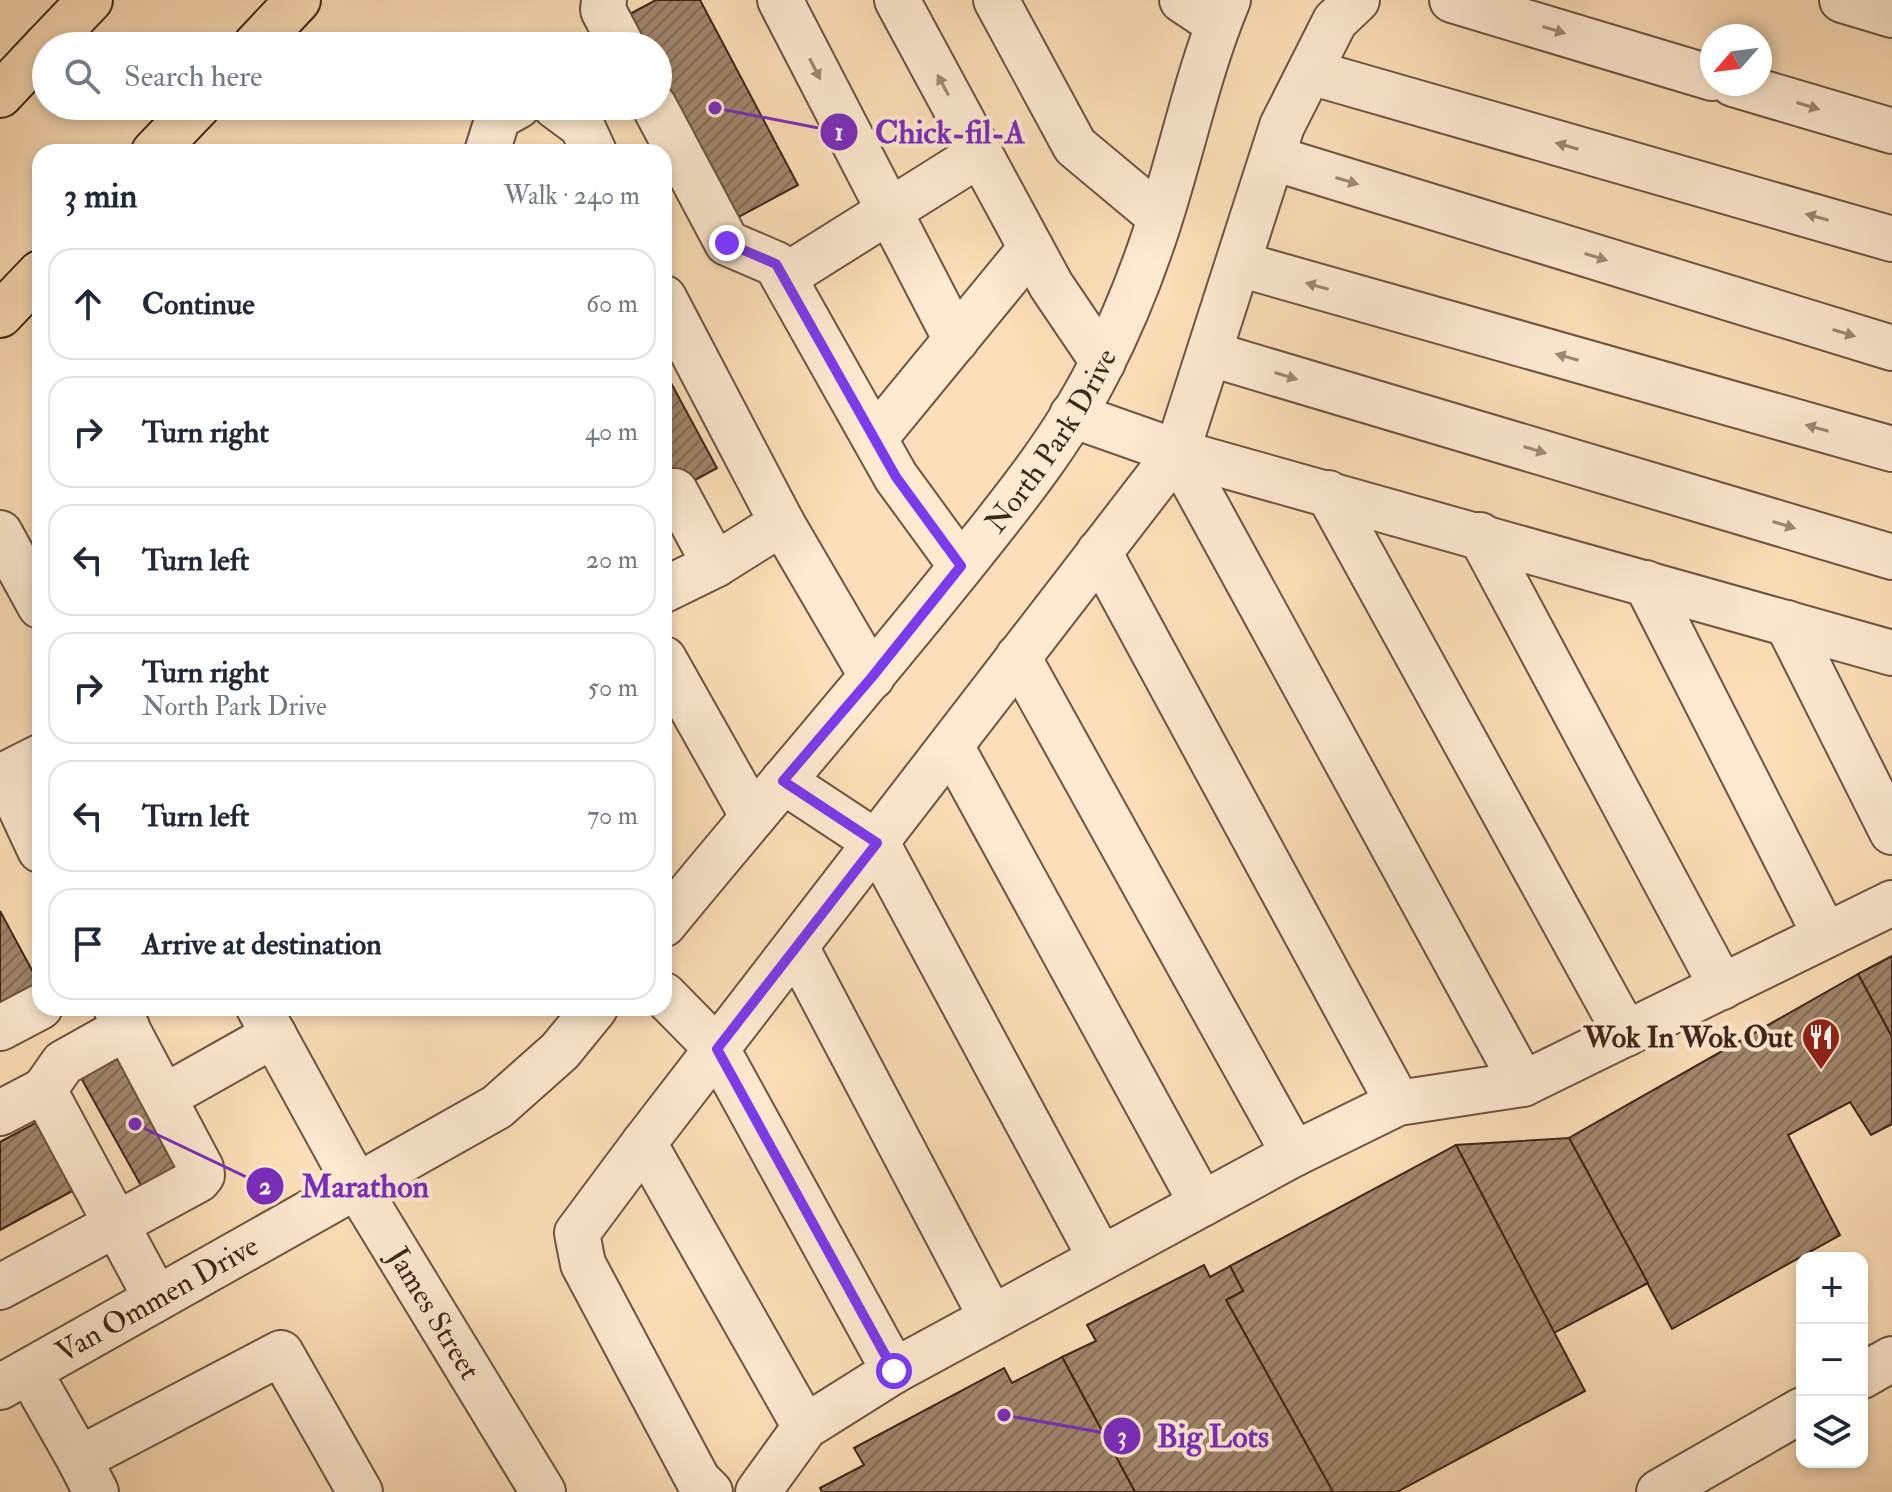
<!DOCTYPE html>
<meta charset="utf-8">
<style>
:root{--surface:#fff;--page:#f6f6f7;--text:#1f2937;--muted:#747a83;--line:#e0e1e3}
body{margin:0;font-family:"IM FELL Double Pica",serif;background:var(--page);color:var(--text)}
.controls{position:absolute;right:24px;bottom:24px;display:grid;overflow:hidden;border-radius:16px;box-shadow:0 4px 12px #0003}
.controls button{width:72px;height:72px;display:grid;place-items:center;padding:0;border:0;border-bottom:2px solid var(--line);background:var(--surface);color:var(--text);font:40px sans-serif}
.compass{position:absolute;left:1700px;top:24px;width:72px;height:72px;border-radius:50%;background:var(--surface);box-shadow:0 4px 12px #0003;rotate:242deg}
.stop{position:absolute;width:24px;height:24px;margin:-18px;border:6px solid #7c3aed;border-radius:50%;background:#fff}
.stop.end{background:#7c3aed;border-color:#fff;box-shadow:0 2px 8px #0008}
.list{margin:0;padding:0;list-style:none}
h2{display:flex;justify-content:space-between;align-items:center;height:104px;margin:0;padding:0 32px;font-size:34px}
h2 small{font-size:26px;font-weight:400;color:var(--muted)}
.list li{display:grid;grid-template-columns:52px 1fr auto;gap:24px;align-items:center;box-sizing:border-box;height:112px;margin:0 16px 16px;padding:0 16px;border:2px solid var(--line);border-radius:24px}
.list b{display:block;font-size:30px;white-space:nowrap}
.list p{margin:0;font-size:26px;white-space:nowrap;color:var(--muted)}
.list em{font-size:26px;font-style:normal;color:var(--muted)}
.icon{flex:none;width:44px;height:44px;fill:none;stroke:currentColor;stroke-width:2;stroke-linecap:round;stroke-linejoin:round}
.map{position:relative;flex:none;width:1892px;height:1492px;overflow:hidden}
.search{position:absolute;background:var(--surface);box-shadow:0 4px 12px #0003;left:32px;top:32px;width:640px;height:88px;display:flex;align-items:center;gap:20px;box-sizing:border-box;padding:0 28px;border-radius:44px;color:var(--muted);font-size:30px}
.panel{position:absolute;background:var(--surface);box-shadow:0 4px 12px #0003;left:32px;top:144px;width:640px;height:872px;border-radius:24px}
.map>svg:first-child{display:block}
</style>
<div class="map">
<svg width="1892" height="1492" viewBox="0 0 1892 1492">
<defs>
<pattern id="building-hatch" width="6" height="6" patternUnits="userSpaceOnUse" patternTransform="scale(2)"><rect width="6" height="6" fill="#a1866c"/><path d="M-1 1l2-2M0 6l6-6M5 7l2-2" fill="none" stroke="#856d58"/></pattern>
</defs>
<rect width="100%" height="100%" fill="#fcdfb8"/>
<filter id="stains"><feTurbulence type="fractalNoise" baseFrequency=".0025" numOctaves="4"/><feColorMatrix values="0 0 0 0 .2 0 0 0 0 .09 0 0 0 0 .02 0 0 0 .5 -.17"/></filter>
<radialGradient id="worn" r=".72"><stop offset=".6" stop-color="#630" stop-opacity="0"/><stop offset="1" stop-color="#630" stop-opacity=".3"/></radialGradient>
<g fill="url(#building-hatch)" stroke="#3f2619" stroke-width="2">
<polygon points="656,0 700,0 798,185 735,219 658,72 658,46 644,46 628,15"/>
<polygon points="664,370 717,468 664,497"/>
<polygon points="0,911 40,985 40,992 0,1014"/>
<polygon points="1892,956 1892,1037 1858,974"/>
<polygon points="1858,974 1892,1037 1892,1124 1871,1135 1850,1102 1788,1135 1840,1235 1672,1329 1569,1138"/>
<polygon points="122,1052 191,1177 149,1200 80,1076"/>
<polygon points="39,1121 76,1189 0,1230 0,1142"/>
<polygon points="1569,1138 1648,1283 1554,1333 1456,1145"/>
<polygon points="1456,1145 1585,1391 1397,1492 1333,1492 1226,1300 1243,1291 1230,1266"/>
<polygon points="1204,1265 1210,1277 1230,1266 1243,1291 1226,1300 1333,1492 1135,1492 1062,1357 1096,1341 1087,1325"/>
<polygon points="1062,1357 1135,1492 822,1492 820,1488 864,1465 854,1448 1004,1368 1012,1383"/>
</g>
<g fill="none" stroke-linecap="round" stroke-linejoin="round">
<defs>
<g id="minor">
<polyline points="604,0 603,10 622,46"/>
<polyline points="780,0 956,340"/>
<polyline points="897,0 1051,285 1103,362"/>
<polyline points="996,0 1075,146 1160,217"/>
<polyline points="1182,0 1218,24"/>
<polyline points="1452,0 1712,78"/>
<polyline points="1842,0 1892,15"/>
<polyline points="1310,72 1892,239"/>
<polyline points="1733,84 1892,131"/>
<polyline points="555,106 582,126 594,152"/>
<polyline points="654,106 727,243 776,264 896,477 961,566"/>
<polyline points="487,152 498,117 518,106"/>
<polyline points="1273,158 1892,348"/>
<polyline points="1239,264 1892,449"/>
<polyline points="784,277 980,154"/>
<polyline points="664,298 782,523 872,677"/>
<polyline points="1211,354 1892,557"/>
<polyline points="1072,415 1177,452 1892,653"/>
<polyline points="875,438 1031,248"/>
<polyline points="1177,452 1523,1084"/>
<polyline points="675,491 715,565"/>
<polyline points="1328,493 1626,1034"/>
<polyline points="0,533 40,606"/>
<polyline points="1480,535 1722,987"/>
<polyline points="1099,552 1398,1103"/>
<polyline points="1646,583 1825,935"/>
<polyline points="664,590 715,565 782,523"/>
<polyline points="1787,623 1892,832"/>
<polyline points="1018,657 1294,1154"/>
<polyline points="664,659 753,817"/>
<polyline points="951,746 1202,1204"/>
<polyline points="5,775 40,850"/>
<polyline points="0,777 40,757"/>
<polyline points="783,781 877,843 1100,1257"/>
<path id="s1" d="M 664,924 C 759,808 857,696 951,579 C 1003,514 1060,446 1098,371 C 1119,330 1137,287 1152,243 C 1180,163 1195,79 1228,0"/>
<polyline points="796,947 991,1317"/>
<polyline points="664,995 717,1049 894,1371"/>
<path id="s2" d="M 259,1008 L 356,1185 L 543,1492"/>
<polyline points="0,1028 40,1007"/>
<polyline points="44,1090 63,1063 127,1027"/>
<polyline points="164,1097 274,1035"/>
<polyline points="0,1113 44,1090 156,1298"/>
<polyline points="644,1143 805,1427"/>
<polyline points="0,1287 198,1180 202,1175 201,1168 116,1008"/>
<polyline points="29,1371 79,1459 281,1353 360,1492"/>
<polyline points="1862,1376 1892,1359"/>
<path id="s3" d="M 0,1387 L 497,1107 L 560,1051 L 595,1008"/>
<polyline points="79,1459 96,1492"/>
<polyline points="710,1492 698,1480 583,1264 577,1233 644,1143 1177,452 1282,126 1335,21 1357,0"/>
<polyline points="758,1492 805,1427 894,1371 1294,1154 1398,1103 1523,1084 1892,903"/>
<polyline points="1659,1492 1802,1410"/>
</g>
<g id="highway">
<polyline points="46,46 90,0"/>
<polyline points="255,46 298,0"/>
<polyline points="0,95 46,46"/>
<polyline points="154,152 198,106"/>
<polyline points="0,315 40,273"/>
</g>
</defs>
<use href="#minor" stroke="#6e5441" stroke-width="48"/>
<use href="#highway" stroke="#3f2619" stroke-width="48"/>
<use href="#minor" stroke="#fdead1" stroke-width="44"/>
<use href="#highway" stroke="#fcdfb8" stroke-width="44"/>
</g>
<defs><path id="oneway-solid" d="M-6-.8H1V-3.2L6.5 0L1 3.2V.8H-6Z" transform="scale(2)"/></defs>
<g fill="#9e8875">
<use href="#oneway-solid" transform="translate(1554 30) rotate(17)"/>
<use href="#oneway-solid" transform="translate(815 69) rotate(63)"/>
<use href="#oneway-solid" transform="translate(943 85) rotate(-118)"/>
<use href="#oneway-solid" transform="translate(1808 106) rotate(17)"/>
<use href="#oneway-solid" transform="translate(1567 146) rotate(-164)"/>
<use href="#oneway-solid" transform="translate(1347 181) rotate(17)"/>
<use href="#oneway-solid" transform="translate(1817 217) rotate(-164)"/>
<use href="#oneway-solid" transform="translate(1596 257) rotate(17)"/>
<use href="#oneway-solid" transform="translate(1317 286) rotate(-164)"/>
<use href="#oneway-solid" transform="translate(1844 333) rotate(17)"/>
<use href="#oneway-solid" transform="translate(1567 357) rotate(-164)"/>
<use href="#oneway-solid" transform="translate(1286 376) rotate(17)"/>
<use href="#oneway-solid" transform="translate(1817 428) rotate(-164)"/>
<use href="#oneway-solid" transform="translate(1535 450) rotate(17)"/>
<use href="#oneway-solid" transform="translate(1784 525) rotate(17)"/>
</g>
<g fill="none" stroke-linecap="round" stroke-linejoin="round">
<polyline stroke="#7c3aed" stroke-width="10" points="727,243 776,264 896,477 961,566 872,677 783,781 877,843 717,1049 894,1371"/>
</g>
<defs>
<symbol id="restaurant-pin" viewBox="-11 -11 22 30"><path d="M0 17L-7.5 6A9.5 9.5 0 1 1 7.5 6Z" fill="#8f2418" stroke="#fdead1"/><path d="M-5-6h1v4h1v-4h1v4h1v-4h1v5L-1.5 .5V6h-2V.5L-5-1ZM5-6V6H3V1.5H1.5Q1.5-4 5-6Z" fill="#fff"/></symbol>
</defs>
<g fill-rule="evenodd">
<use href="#restaurant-pin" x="1799" y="1015" width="44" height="60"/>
</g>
<g text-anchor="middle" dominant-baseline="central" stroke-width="8" stroke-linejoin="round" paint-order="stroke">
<g font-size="30" fill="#3f2619" stroke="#fdead1">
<text stroke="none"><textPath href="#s1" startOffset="620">North Park Drive</textPath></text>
<text stroke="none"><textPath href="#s3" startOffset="180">Van Ommen Drive</textPath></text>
<text stroke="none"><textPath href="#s2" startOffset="352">James Street</textPath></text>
</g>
<g font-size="30" font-weight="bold" fill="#3f2619" stroke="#fdead1" text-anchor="end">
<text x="1793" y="1037">Wok In Wok Out</text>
</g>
</g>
<path fill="none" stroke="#7b2cbf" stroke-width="3" d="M715 108L839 132M135 1124L265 1186M1004 1415L1122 1436"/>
<g fill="#7b2cbf" stroke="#fdead1" stroke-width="3">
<circle cx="715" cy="108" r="8"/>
<circle cx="135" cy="1124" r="8"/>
<circle cx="1004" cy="1415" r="8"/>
<circle cx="839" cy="132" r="20"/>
<circle cx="265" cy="1186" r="20"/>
<circle cx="1122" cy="1436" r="20"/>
</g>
<g font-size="24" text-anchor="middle" font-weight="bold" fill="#fff">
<text x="839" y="140">1</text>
<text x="265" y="1194">2</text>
<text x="1122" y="1444">3</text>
</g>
<g font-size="32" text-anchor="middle" font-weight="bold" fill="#7b2cbf" stroke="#fdead1" stroke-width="8" stroke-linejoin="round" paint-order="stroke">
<text x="950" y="143">Chick-fil-A</text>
<text x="365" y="1197">Marathon</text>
<text x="1213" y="1447">Big Lots</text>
</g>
<rect width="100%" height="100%" filter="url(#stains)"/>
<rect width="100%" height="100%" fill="url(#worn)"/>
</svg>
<div class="controls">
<button>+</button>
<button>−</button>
<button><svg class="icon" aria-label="layers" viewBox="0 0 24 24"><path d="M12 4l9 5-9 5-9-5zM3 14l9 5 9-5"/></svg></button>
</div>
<svg class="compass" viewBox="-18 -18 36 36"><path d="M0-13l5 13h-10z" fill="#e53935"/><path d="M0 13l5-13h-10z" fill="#747a83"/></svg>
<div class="stop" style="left:894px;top:1371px"></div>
<div class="stop end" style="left:727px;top:243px"></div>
<div class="search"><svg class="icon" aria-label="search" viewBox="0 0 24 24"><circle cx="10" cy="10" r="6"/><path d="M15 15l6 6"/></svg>Search here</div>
<section class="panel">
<h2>3 min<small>Walk · 240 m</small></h2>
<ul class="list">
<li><svg class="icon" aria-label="ahead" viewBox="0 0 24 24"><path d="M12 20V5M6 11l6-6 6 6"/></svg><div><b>Continue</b></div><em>60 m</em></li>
<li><svg class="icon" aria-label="right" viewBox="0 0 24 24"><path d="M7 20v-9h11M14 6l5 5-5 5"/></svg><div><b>Turn right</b></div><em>40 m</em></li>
<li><svg class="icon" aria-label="left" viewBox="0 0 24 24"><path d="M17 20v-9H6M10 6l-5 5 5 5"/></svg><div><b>Turn left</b></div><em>20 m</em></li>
<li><svg class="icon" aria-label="right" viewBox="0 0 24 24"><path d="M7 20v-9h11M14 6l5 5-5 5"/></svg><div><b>Turn right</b><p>North Park Drive</p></div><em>50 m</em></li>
<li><svg class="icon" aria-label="left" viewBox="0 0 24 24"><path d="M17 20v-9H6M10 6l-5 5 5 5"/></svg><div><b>Turn left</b></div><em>70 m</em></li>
<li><svg class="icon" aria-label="arrive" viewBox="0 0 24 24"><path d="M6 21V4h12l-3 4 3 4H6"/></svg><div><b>Arrive at destination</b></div></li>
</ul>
</section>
</div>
